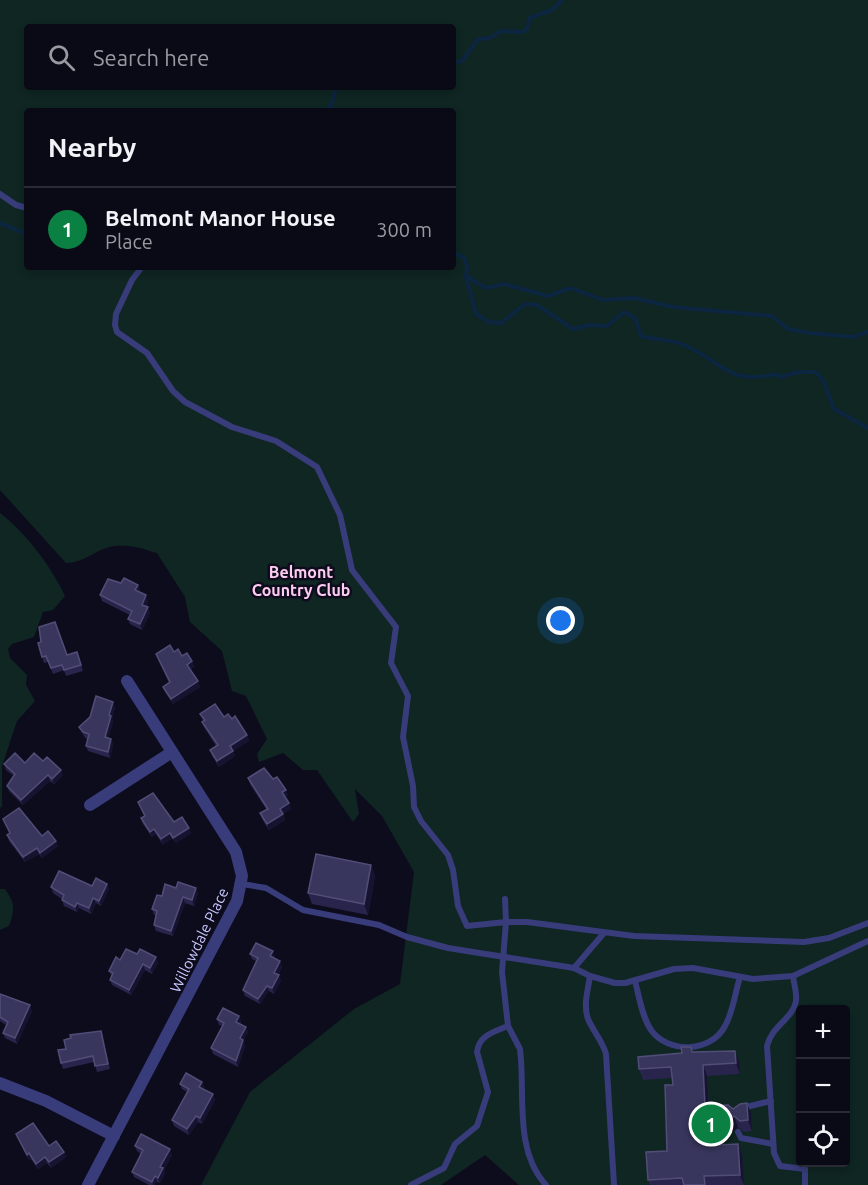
<!DOCTYPE html>
<meta charset="utf-8">
<style>
:root{--surface:#0a0916;--page:#181723;--text:#f1f3f6;--muted:#999aa1;--line:#2a2a35;--accent:#0b8043}
body{margin:0;font-family:Ubuntu,sans-serif;background:var(--page);color:var(--text)}
.controls{position:absolute;right:18px;bottom:18px;display:grid;overflow:hidden;border-radius:6px;box-shadow:0 3px 9px #0003}
.controls button{width:54px;height:54px;display:grid;place-items:center;padding:0;border:0;border-bottom:2px solid var(--line);background:var(--surface);color:var(--text);font:30px sans-serif}
.you{position:absolute;left:561px;top:621px;width:21px;height:21px;margin:-15px;border:4px solid #fff;border-radius:50%;background:#1a73e8;box-shadow:0 0 0 9px #1a73e833}
.badge{display:grid;place-items:center;width:39px;height:39px;border-radius:50%;background:var(--accent);color:#fff;font-size:20px;font-weight:700}
.pin{position:absolute;translate:-50% -50%;border:3px solid #fff;box-shadow:0 2px 6px #0006}
.list{margin:0;padding:0;list-style:none}
h2{display:flex;justify-content:space-between;align-items:center;height:78px;margin:0;padding:0 24px;font-size:26px}
h2 small{font-size:20px;font-weight:400;color:var(--muted)}
.list li{display:grid;grid-template-columns:39px 1fr auto;gap:18px;align-items:center;box-sizing:border-box;height:84px;padding:0 24px;border-top:2px solid var(--line)}
.list b{display:block;font-size:22px;white-space:nowrap}
.list p{margin:0;font-size:20px;white-space:nowrap;color:var(--muted)}
.list em{font-size:20px;font-style:normal;color:var(--muted)}
.icon{flex:none;width:33px;height:33px;fill:none;stroke:currentColor;stroke-width:2;stroke-linecap:round;stroke-linejoin:round}
.map{position:relative;flex:none;width:868px;height:1185px;overflow:hidden}
.search{position:absolute;background:var(--surface);box-shadow:0 3px 9px #0003;left:24px;top:24px;width:432px;height:66px;display:flex;align-items:center;gap:15px;box-sizing:border-box;padding:0 21px;border-radius:6px;color:var(--muted);font-size:22px}
.panel{position:absolute;background:var(--surface);box-shadow:0 3px 9px #0003;left:24px;top:108px;width:432px;height:162px;border-radius:6px}
.map>svg:first-child{display:block}
</style>
<div class="map">
<svg width="868" height="1185" viewBox="0 0 868 1185">
<rect width="100%" height="100%" fill="#0d0c1d"/>
<g fill="#0f2623" fill-rule="evenodd">
<path d="M 0,0 L 868,0 L 868,1185 L 519,1185 L 485,1155 L 441,1185 L 201,1185 L 250,1092 L 354,1009 L 400,984 L 414,872 L 382,816 L 355,789 L 359,814 L 353,822 L 317,770 L 303,770 L 283,753 L 259,762 L 257,754 L 267,739 L 246,696 L 232,691 L 222,651 L 190,622 L 185,597 L 157,553 C 138,547 120,541 101,550 C 88,556 82,562 66,563 L 0,490 ZM 27,27 L 453,27 L 453,87 L 27,87 ZM 27,111 L 453,111 L 453,267 L 27,267 ZM 800,1010 L 846,1010 L 846,1162 L 800,1162 Z"/>
<path d="M 0,513 C 26,533 51,566 65,596 L 53,610 L 43,612 L 34,637 L 12,644 L 8,649 L 10,658 L 27,675 L 26,685 L 35,701 L 17,721 L 2,766 L 2,806 L 0,808 Z"/>
<path d="M 0,889 L 5,889 C 15,903 15,910 9,926 L 0,930 Z"/>
</g>
<g fill="none" stroke-linecap="round" stroke-linejoin="round">
<g stroke="#0c2540" stroke-width="4">
<polyline points="453,62 462,61 478,39 490,38 501,31 523,32 528,27 529,18 552,10 562,0"/>
<polyline points="323,111 331,106 336,87"/>
<polyline points="0,223 27,234"/>
<path d="M 453,252 L 464,258 L 467,265 L 466,276 L 476,314 L 489,322 L 501,323 L 525,304 L 537,305 L 573,329 L 590,325 L 607,326 L 624,312 L 635,318 L 641,336 C 655,340 669,339 682,344 C 722,360 726,386 775,374 L 780,377 L 799,372 L 816,372 L 824,382 L 834,409 L 868,428"/>
<polyline points="466,276 486,288 504,284 548,296 571,288 603,300 634,298 673,307 772,316 788,329 810,333 853,337 868,332"/>
</g>
<g stroke="#383c7b" stroke-width="6">
<polyline points="0,194 16,205 27,208"/>
<path d="M 142,267 L 132,280 L 116,314 L 115,325 L 117,332 L 147,353 L 173,391 L 185,402 L 232,427 L 276,441 L 317,467 L 340,515 L 352,570 L 396,627 L 391,663 L 408,696 L 403,737 L 413,786 L 414,807 L 421,821 L 448,855 L 453,870 L 458,906 L 467,926 L 506,922 L 502,972 L 508,1026 C 494,1032 479,1035 477,1052 L 488,1092 L 477,1126 L 455,1144 L 444,1168 L 411,1185"/>
<polyline points="242,884 266,888 303,910 379,925 407,937 448,948 574,968 590,976"/>
<polyline points="505,899 506,922 527,922 634,936 804,942 829,938 868,923"/>
<polyline points="574,968 604,933"/>
<path d="M 793,976 C 794,984 797,993 796,1001 C 793,1019 772,1025 767,1046 L 774,1153 L 780,1166 L 805,1169 L 805,1185"/>
<path d="M 635,981 C 639,996 642,1017 651,1030 C 668,1054 711,1053 725,1026 C 733,1012 735,993 740,977"/>
<path d="M 508,1026 L 520,1049 L 521,1060 C 524,1101 516,1153 546,1185"/>
<polyline points="742,1108 771,1101"/>
<polyline points="738,1132 741,1138 773,1144"/>
<path d="M 614,1185 L 606,1054 C 602,1040 593,1031 588,1019 C 583,1005 588,990 590,976 L 615,983 L 625,983 L 674,969 L 693,968 L 753,979 L 793,976 L 868,941"/>
</g>
<g stroke="#383c7b" stroke-width="12">
<polyline points="90,805 172,752"/>
<polyline points="0,1083 46,1101 114,1136"/>
<polyline points="88,1185 237,901 242,876 236,852 127,681"/>
</g>
</g>
<g fill="#28244b">
<polygon points="121,583 138,585 140,590 139,592 148,601 146,607 150,613 142,630 130,624 128,619 130,615 102,601 100,595"/>
<polygon points="38,643 67,655 79,657 83,671 66,676 64,670 53,674 48,662 44,663"/>
<polygon points="174,652 192,661 194,667 190,670 200,687 173,704 165,692 163,687 169,683 156,654"/>
<polygon points="115,707 112,718 113,722 108,738 111,739 113,745 110,758 88,751 86,746 88,739 85,738 79,727"/>
<polygon points="200,714 224,717 232,719 247,735 249,741 233,751 235,756 219,767 212,756 210,750 216,746 204,727 202,722 203,721"/>
<polygon points="43,761 63,775 54,784 50,781 23,805 9,791 7,786 14,776 6,770 4,764"/>
<polygon points="248,778 273,779 288,795 285,797 291,809 283,814 285,820 269,830 262,819 260,813 266,809 250,784"/>
<polygon points="138,802 174,822 191,833 176,843 172,838 163,845 156,834 152,837 143,824 141,818 145,816"/>
<polygon points="3,819 42,836 58,846 42,858 39,854 25,862 9,841 7,835 10,833"/>
<polygon points="371,865 375,876 368,915 312,904 308,893"/>
<polygon points="107,884 109,889 101,906 96,903 91,914 79,908 77,912 64,906 62,900 62,899 53,893 51,887 92,886"/>
<polygon points="198,893 194,906 185,903 173,936 156,931 154,925 156,915 154,915 152,909 162,896"/>
<polygon points="137,954 158,963 152,974 145,970 131,995 112,985 110,980 112,977 109,971 120,960"/>
<polygon points="250,954 275,957 274,958 282,967 278,975 281,981 274,994 269,991 260,1004 245,996 243,990 256,961 252,959"/>
<polygon points="0,994 32,1011 17,1044 5,1038 3,1033 6,1025 0,1021"/>
<polygon points="239,1016 241,1022 240,1024 248,1032 243,1041 245,1046 238,1067 213,1054 211,1048 223,1026 219,1025 217,1019"/>
<polygon points="101,1031 110,1069 97,1072 94,1062 63,1069 61,1063 66,1049"/>
<polygon points="735,1051 739,1062 740,1074 707,1076 709,1106 733,1109 751,1114 752,1131 744,1132 738,1127 733,1132 720,1134 721,1145 738,1144 742,1155 744,1185 650,1185 648,1180 667,1151 673,1085 672,1078 643,1080 639,1069 693,1052"/>
<polygon points="202,1082 204,1087 203,1089 213,1094 215,1100 202,1124 198,1122 189,1135 174,1126 172,1120 187,1092 182,1089 180,1084"/>
<polygon points="16,1134 64,1152 66,1157 51,1168 47,1163 38,1169 31,1159 29,1160"/>
<polygon points="135,1146 172,1155 164,1170 165,1174 160,1183 157,1182 155,1185 149,1185 134,1177 132,1172 141,1154 137,1151"/>
</g>
<g fill="#161330">
<polygon points="138,585 140,590 137,595 135,590"/>
<polygon points="146,595 148,601 144,610 142,605"/>
<polygon points="148,607 150,613 142,630 140,624"/>
<polygon points="192,661 194,667 189,670 187,665"/>
<polygon points="198,681 200,687 173,704 171,699"/>
<polygon points="113,702 115,707 112,718 113,722 107,743 105,737 109,715"/>
<polygon points="247,735 249,741 233,751 235,756 219,767 217,761 230,746"/>
<polygon points="111,739 113,745 110,758 108,752"/>
<polygon points="61,770 63,775 54,784 52,779"/>
<polygon points="48,775 50,781 23,805 21,800"/>
<polygon points="286,790 288,795 284,798 282,792"/>
<polygon points="289,803 291,809 283,814 285,820 269,830 267,824 280,809"/>
<polygon points="189,828 191,833 176,843 173,838"/>
<polygon points="154,829 156,834 152,837 150,832"/>
<polygon points="170,833 172,838 163,845 161,839"/>
<polygon points="56,841 58,846 42,858 40,853"/>
<polygon points="37,848 39,854 25,862 23,857"/>
<polygon points="371,865 375,876 368,915 364,904"/>
<polygon points="107,884 109,889 101,906 99,901"/>
<polygon points="196,888 198,893 194,906 192,900"/>
<polygon points="183,897 185,903 173,936 171,931"/>
<polygon points="93,898 96,903 91,914 89,908"/>
<polygon points="77,903 79,908 77,912 75,907"/>
<polygon points="273,951 275,957 272,962 270,956"/>
<polygon points="156,957 158,963 152,974 150,968"/>
<polygon points="280,961 282,967 276,978 274,973"/>
<polygon points="143,964 145,970 131,995 129,990"/>
<polygon points="279,975 281,981 274,994 272,988"/>
<polygon points="267,986 269,991 260,1004 258,999"/>
<polygon points="30,1005 32,1011 17,1044 15,1038"/>
<polygon points="239,1016 241,1022 238,1027 236,1022"/>
<polygon points="246,1027 248,1032 243,1041 245,1046 238,1067 236,1061 240,1038"/>
<polygon points="735,1051 739,1062 740,1074 736,1063"/>
<polygon points="703,1065 707,1076 709,1117 705,1106"/>
<polygon points="202,1082 204,1087 201,1092 199,1087"/>
<polygon points="213,1094 215,1100 202,1124 200,1118"/>
<polygon points="747,1103 751,1114 752,1131 748,1120"/>
<polygon points="196,1116 198,1122 189,1135 187,1129"/>
<polygon points="734,1116 738,1127 733,1132 729,1121"/>
<polygon points="716,1123 720,1134 722,1156 718,1145"/>
<polygon points="738,1144 742,1155 744,1185 740,1175"/>
<polygon points="170,1149 172,1155 164,1170 165,1174 160,1183 158,1178 160,1167"/>
<polygon points="64,1152 66,1157 51,1168 49,1162"/>
<polygon points="29,1153 31,1159 29,1160 27,1155"/>
<polygon points="45,1157 47,1163 38,1169 36,1164"/>
<polygon points="155,1176 157,1182 155,1185 153,1185 152,1182"/>
</g>
<g fill="#39365e" stroke="#504d77" stroke-width="1.5">
<polygon points="124,578 138,585 135,590 146,595 142,605 148,607 140,624 128,619 132,611 100,595 108,579 121,583"/>
<polygon points="55,622 67,655 77,652 81,665 64,670 62,665 51,668 46,656 42,657 38,643 41,642 39,627"/>
<polygon points="170,645 174,652 178,649 182,656 187,653 192,661 187,665 198,681 171,699 163,687 170,682 156,654"/>
<polygon points="96,696 113,702 109,715 111,716 105,737 111,739 108,752 86,746 89,734 83,732 79,727 90,717"/>
<polygon points="215,704 224,717 228,714 232,719 235,716 247,735 230,746 233,751 217,761 210,750 218,745 202,722 205,720 200,714"/>
<polygon points="15,753 25,763 34,753 43,761 47,757 61,770 52,779 48,775 21,800 7,786 15,774 4,764"/>
<polygon points="264,768 273,779 277,777 286,790 282,792 289,803 280,809 283,814 267,824 260,813 268,809 248,778"/>
<polygon points="153,793 174,822 182,817 189,828 173,838 170,833 161,839 154,829 150,832 141,818 145,816 138,802"/>
<polygon points="19,808 42,836 48,831 56,841 40,853 37,848 23,857 7,835 10,833 3,819"/>
<polygon points="316,854 371,865 364,904 308,893"/>
<polygon points="59,871 92,886 96,878 107,884 99,901 93,898 89,908 77,903 75,907 62,900 64,895 51,887"/>
<polygon points="178,882 196,888 192,900 183,897 171,931 154,925 157,911 152,909 157,895 162,896 165,884 176,888"/>
<polygon points="256,943 273,951 270,956 280,961 274,973 279,975 272,988 267,986 258,999 243,990 258,958 250,954"/>
<polygon points="126,949 137,954 140,949 156,957 150,968 143,964 129,990 110,980 113,973 109,971 116,957 120,960"/>
<polygon points="0,994 30,1005 15,1038 3,1033 8,1022 0,1017"/>
<polygon points="223,1008 239,1016 236,1022 246,1027 240,1038 243,1040 236,1061 211,1048 224,1023 217,1019"/>
<polygon points="101,1031 108,1064 95,1066 93,1056 61,1063 58,1050 66,1049 64,1040 71,1038 70,1035"/>
<polygon points="681,1047 691,1047 692,1052 735,1051 736,1063 703,1065 705,1106 728,1105 733,1109 740,1104 747,1103 748,1120 740,1121 734,1116 729,1121 716,1123 718,1145 738,1144 740,1175 704,1176 705,1185 684,1185 682,1178 648,1180 646,1152 667,1151 665,1085 673,1085 671,1067 639,1069 638,1057 682,1053"/>
<polygon points="186,1073 202,1082 199,1087 213,1094 200,1118 196,1116 187,1129 172,1120 189,1089 180,1084"/>
<polygon points="33,1123 49,1146 56,1141 64,1152 49,1162 45,1157 36,1164 29,1153 27,1155 16,1134"/>
<polygon points="141,1134 170,1149 160,1167 163,1168 158,1178 155,1176 152,1182 132,1172 143,1150 135,1146"/>
</g>
<g text-anchor="middle" dominant-baseline="central" stroke-width="5" stroke-linejoin="round" paint-order="stroke">
<g font-size="15" fill="#c9c9fe" stroke="#0d0c1d">
<text transform="translate(199 940) rotate(-64)">Willowdale Place</text>
</g>
<g font-size="16" font-weight="bold" fill="#fecbf1" stroke="#0d0c1d">
<text x="301" y="572">Belmont<tspan x="301" dy="18">Country Club</tspan></text>
</g>
</g>
</svg>
<div class="controls">
<button>+</button>
<button>−</button>
<button><svg class="icon" aria-label="locate" viewBox="0 0 24 24"><circle cx="12" cy="12" r="6"/><path d="M12 2v4M12 18v4M2 12h4M18 12h4"/></svg></button>
</div>
<div class="you"></div>
<div class="pin badge" style="left:711px;top:1124px">1</div>
<div class="search"><svg class="icon" aria-label="search" viewBox="0 0 24 24"><circle cx="10" cy="10" r="6"/><path d="M15 15l6 6"/></svg>Search here</div>
<section class="panel">
<h2>Nearby<small></small></h2>
<ul class="list">
<li><span class="badge">1</span><div><b>Belmont Manor House</b><p>Place</p></div><em>300 m</em></li>
</ul>
</section>
</div>
